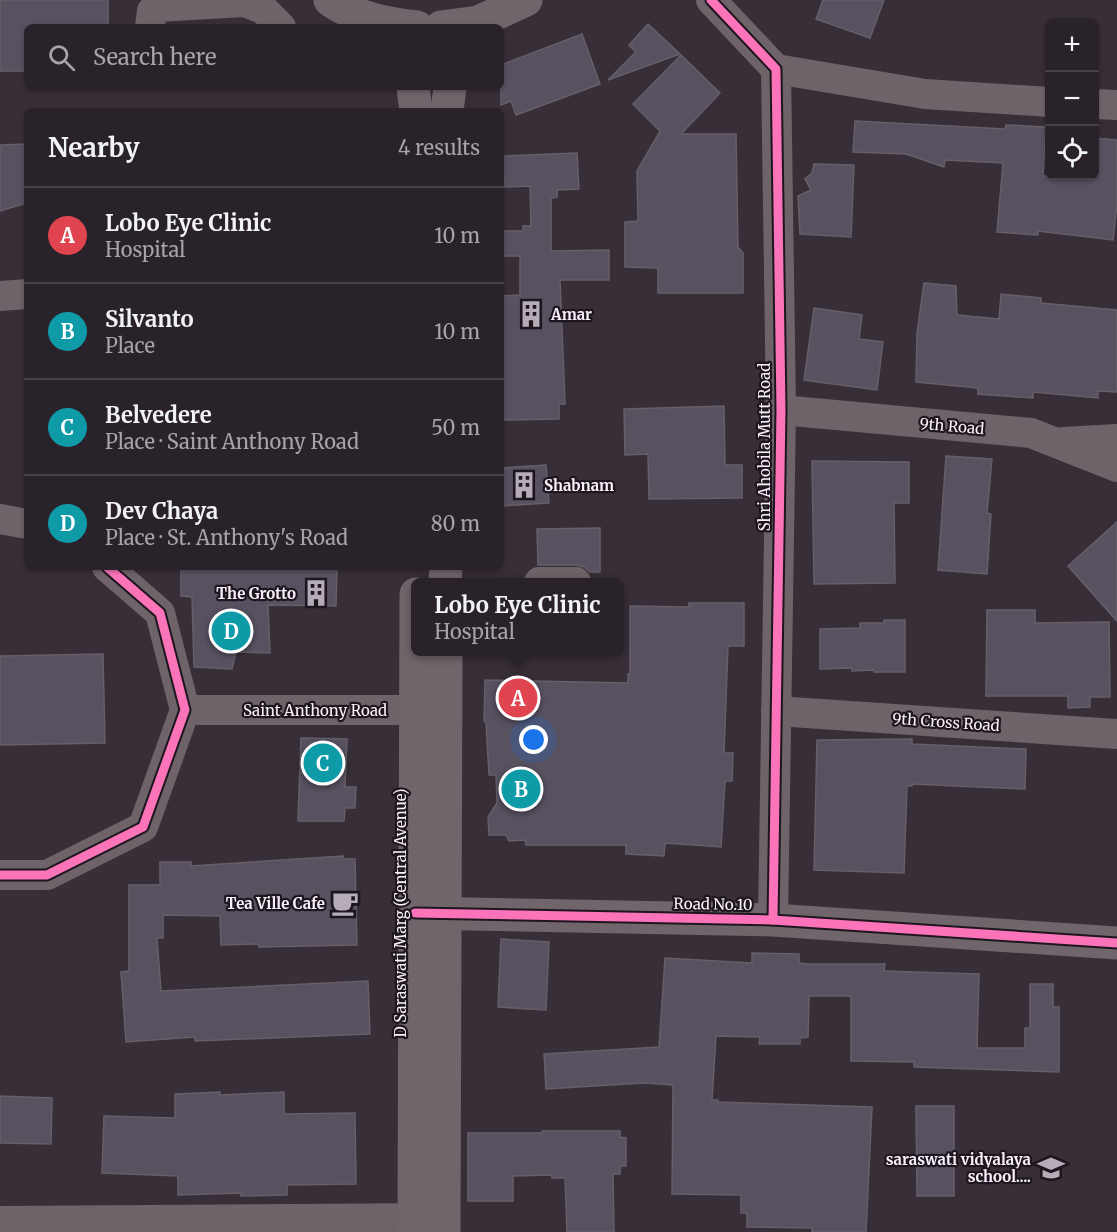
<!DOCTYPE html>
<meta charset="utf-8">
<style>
:root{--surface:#2a222a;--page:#322a32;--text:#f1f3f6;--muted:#a5a4a8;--line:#463f47;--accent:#b45309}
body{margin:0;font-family:Merriweather,serif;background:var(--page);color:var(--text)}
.controls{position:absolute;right:18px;top:18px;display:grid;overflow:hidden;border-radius:9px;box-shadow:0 2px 4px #0004}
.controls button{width:54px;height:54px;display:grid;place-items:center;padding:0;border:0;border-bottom:2px solid var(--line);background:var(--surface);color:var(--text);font:30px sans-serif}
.you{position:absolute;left:534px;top:740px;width:21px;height:21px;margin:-15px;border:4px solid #fff;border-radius:50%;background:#1a73e8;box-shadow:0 0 0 9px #1a73e833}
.badge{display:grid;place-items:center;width:39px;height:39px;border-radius:50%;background:var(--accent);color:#fff;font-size:20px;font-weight:700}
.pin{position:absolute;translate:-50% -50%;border:3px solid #fff;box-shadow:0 2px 6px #0006}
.popup{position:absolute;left:411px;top:578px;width:213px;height:78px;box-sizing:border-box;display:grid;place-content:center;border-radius:9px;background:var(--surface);filter:drop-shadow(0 2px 4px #0005);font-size:20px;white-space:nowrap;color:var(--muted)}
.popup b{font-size:22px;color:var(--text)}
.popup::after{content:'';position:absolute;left:50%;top:100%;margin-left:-12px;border:12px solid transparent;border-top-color:var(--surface)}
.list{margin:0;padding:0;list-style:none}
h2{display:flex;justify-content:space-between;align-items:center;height:78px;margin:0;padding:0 24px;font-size:26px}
h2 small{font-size:20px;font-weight:400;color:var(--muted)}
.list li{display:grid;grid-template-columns:39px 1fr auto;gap:18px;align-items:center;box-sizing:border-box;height:96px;padding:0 24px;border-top:2px solid var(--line)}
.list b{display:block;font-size:22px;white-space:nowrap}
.list p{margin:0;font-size:20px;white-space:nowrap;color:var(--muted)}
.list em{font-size:20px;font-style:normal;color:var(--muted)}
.icon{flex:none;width:33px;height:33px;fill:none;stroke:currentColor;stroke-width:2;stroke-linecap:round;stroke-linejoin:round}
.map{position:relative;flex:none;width:1117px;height:1232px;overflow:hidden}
.search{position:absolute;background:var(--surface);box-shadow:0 2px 4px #0004;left:24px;top:24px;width:480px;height:66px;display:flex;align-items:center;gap:15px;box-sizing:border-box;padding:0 21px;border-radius:9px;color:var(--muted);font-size:22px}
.panel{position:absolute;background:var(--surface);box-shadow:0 2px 4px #0004;left:24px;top:108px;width:480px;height:462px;border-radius:9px}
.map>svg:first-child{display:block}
</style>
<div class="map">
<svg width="1117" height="1232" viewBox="0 0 1117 1232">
<rect width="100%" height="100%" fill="#382e38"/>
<g fill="#575160" stroke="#655f68" stroke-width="1.5">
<polygon points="0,0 108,0 108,27 27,27 27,71 0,71"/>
<polygon points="823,0 884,0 870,38 816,19"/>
<polygon points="648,24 680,54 608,80 636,52 629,45"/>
<polygon points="582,34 600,84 516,115 511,101 501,105 501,65"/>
<polygon points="681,55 720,93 681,134 736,134 738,247 743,253 743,293 658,293 658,268 625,267 625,222 638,221 637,171 660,131 633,104"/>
<polygon points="855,121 1005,129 1006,125 1046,127 1043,176 1095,176 1095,138 1117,140 1117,204 1113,240 1038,231 1038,235 997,232 1003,163 945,160 944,167 906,154 853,152"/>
<polygon points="27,144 27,203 0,211 0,145"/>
<polygon points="577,153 579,189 557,190 557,197 551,198 551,251 609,250 609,280 560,280 565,404 559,404 559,419 503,420 503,402 501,402 501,296 520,295 520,256 501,256 501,231 523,231 523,226 531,226 530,186 505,187 505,179 501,179 501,156"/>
<polygon points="814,164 854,165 851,237 800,234 798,196 811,190 805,179 812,173"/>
<polygon points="924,283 956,286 957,315 999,319 1001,294 1041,298 1041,303 1117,310 1117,392 1098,391 1098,398 1033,392 1033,398 978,394 978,388 916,382 917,333"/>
<polygon points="814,308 862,315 859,339 883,342 877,390 804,380"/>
<polygon points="724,406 725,465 742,465 742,498 649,499 648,454 625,455 624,409"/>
<polygon points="946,456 992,459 987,513 991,514 987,574 938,570"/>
<polygon points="812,461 909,462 909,503 894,503 895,583 814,584"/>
<polygon points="546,465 549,503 501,506 501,468"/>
<polygon points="1117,522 1117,621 1068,566"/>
<polygon points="600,528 600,572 590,572 584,567 576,565 538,565 537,529"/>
<polygon points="181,567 337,567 336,606 268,605 270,653 236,652 232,669 194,667 192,597 181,596"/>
<polygon points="689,603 744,603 744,646 728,646 724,753 733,753 732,781 725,781 721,847 665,843 664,856 626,854 626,845 526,845 525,840 509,841 506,835 489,835 488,817 497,803 496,775 489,775 486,722 484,721 485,680 628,683 628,674 630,674 630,606 689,607"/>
<polygon points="987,610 1035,610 1035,623 1109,622 1110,697 1090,697 1090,707 1068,708 1068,696 986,696"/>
<polygon points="884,620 905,620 905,672 874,672 874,670 852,671 852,668 820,669 820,629 860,628 860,623 884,623"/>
<polygon points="103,654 105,743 0,745 0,656"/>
<polygon points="301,738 347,739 345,787 356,787 355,808 345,808 344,821 298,821"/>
<polygon points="912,739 912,744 1026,749 1025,789 912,784 912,786 907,786 904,873 814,870 817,740"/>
<polygon points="343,856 343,859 355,859 357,945 259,947 259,944 221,945 220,916 163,915 163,938 157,938 161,991 368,981 370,1034 195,1041 195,1037 126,1042 121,972 129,971 129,885 160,885 160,862 191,862 191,866"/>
<polygon points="501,939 549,942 546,1010 498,1007"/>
<polygon points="752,953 799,954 799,963 809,964 885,964 884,971 979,974 977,1048 1025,1048 1025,1028 1030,1028 1030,984 1053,984 1053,1007 1059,1007 1059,1072 914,1067 914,1062 851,1061 851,996 809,996 808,1037 800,1038 800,1044 759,1044 760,1037 716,1036 712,1100 718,1100 718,1102 872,1107 866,1232 812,1232 812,1228 747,1227 747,1213 741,1213 741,1195 672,1194 673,1085 644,1083 546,1089 544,1054 659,1047 665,958 752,963"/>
<polygon points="220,1092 220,1095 284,1092 284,1114 355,1113 356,1184 287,1185 287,1195 241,1196 241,1193 178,1195 178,1176 102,1173 104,1116 175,1118 175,1094"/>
<polygon points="0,1096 52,1098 51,1144 0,1143"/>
<polygon points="916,1106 954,1106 954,1196 917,1196"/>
<polygon points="542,1131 620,1131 620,1137 626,1138 626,1166 620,1166 620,1174 613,1174 614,1232 567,1232 565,1178 552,1178 552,1175 513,1176 513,1201 468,1201 468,1133 542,1133"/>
</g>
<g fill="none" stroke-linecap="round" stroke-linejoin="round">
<g stroke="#6e6368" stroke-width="30">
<polyline points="711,0 776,69 781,410 773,920"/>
<polyline points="150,27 152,11 157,7 244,2 263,9 281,27"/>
<polyline points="776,69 925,94 1050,102"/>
<polyline points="1094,104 1117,105"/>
<polyline points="0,296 27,294"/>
<polyline points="781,410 1031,433 1117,467"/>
<polyline points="1063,442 1117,439"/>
<polyline points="0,519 27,524"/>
<polyline points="539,582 576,582"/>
<polyline points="185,710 440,710"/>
<polyline points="776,711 1117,734"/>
<polyline points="0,875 47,875 143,827 185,710 160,613 107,567"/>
<polyline points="0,1221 438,1218"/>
</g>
<g stroke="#70656b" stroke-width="33">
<path d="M 330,0 C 355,18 387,24 417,27"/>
<polyline points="441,27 478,22 526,0"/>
<polyline points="413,87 416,111"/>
<polyline points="447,111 450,87"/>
<polyline points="445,582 446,567"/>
<polyline points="415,913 773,920 1117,943"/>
<polyline points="414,1232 416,594"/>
<polyline points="444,1232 446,652"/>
</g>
<defs>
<g id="cycleway">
<polyline points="711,0 776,69 781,410 773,920"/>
<polyline points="0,875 47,875 143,827 185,710 160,613 107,567"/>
<polyline points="415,913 773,920 1117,943"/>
</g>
</defs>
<use href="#cycleway" stroke="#1d161e" stroke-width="13"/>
<use href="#cycleway" stroke="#fb73b8" stroke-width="9"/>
</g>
<defs>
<symbol id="building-bare" viewBox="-9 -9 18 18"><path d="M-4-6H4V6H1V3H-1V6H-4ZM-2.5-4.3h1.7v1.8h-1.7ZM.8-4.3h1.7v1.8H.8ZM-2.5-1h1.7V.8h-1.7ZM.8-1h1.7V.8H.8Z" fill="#b6acb7" stroke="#1d161e" stroke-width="2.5" paint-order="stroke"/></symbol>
<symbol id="cafe-bare" viewBox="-9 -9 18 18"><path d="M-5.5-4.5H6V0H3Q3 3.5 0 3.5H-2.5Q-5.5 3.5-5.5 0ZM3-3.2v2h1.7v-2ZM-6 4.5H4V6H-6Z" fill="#b6acb7" stroke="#1d161e" stroke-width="2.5" paint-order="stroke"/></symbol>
<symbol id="school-bare" viewBox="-9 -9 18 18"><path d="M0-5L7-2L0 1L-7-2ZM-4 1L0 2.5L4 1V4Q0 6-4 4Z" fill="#b6acb7" stroke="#1d161e" stroke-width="2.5" paint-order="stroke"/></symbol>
</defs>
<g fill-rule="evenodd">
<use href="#building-bare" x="512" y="295" width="38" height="38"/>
<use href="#building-bare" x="505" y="466" width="38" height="38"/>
<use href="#building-bare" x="297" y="574" width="38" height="38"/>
<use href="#cafe-bare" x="326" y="884" width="38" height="38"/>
<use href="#school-bare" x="1032" y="1149" width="38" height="38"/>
</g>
<g text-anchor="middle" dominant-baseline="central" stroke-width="4.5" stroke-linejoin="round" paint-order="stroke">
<g font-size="15" font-weight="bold" fill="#faf0fb" stroke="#1d161e" text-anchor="end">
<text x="551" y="314" text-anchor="start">Amar</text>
<text x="544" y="485" text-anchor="start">Shabnam</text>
<text x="296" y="593">The Grotto</text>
<text x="325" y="903">Tea Ville Cafe</text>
<text x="1031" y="1159">saraswati vidyalaya<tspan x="1031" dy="17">school....</tspan></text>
</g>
<g font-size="15" fill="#faf0fb" stroke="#1d161e">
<text transform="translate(952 426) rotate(5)">9th Road</text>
<text transform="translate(764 447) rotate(-90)">Shri Ahobila Mutt Road</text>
<text x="315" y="710">Saint Anthony Road</text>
<text transform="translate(946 722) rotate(4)">9th Cross Road</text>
<text transform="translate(713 904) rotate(1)">Road No.10</text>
<text transform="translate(400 913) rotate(-90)">D Saraswati Marg (Central Avenue)</text>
</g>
</g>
</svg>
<div class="controls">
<button>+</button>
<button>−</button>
<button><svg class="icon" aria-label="locate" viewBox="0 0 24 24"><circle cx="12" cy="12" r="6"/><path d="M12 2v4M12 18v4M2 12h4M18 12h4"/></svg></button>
</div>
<div class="you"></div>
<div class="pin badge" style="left:518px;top:698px;background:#e0444e">A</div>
<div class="popup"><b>Lobo Eye Clinic</b>Hospital</div>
<div class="pin badge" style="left:521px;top:789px;background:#0f9aa8">B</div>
<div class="pin badge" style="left:323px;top:763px;background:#0f9aa8">C</div>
<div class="pin badge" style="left:231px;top:631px;background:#0f9aa8">D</div>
<div class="search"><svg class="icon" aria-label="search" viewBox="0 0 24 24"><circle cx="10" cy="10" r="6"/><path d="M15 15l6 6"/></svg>Search here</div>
<section class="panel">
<h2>Nearby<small>4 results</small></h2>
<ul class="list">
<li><span class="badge" style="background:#e0444e">A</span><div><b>Lobo Eye Clinic</b><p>Hospital</p></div><em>10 m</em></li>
<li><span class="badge" style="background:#0f9aa8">B</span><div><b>Silvanto</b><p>Place</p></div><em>10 m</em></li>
<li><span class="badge" style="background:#0f9aa8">C</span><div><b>Belvedere</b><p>Place · Saint Anthony Road</p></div><em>50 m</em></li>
<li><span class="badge" style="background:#0f9aa8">D</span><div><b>Dev Chaya</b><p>Place · St. Anthony's Road</p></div><em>80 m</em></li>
</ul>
</section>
</div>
